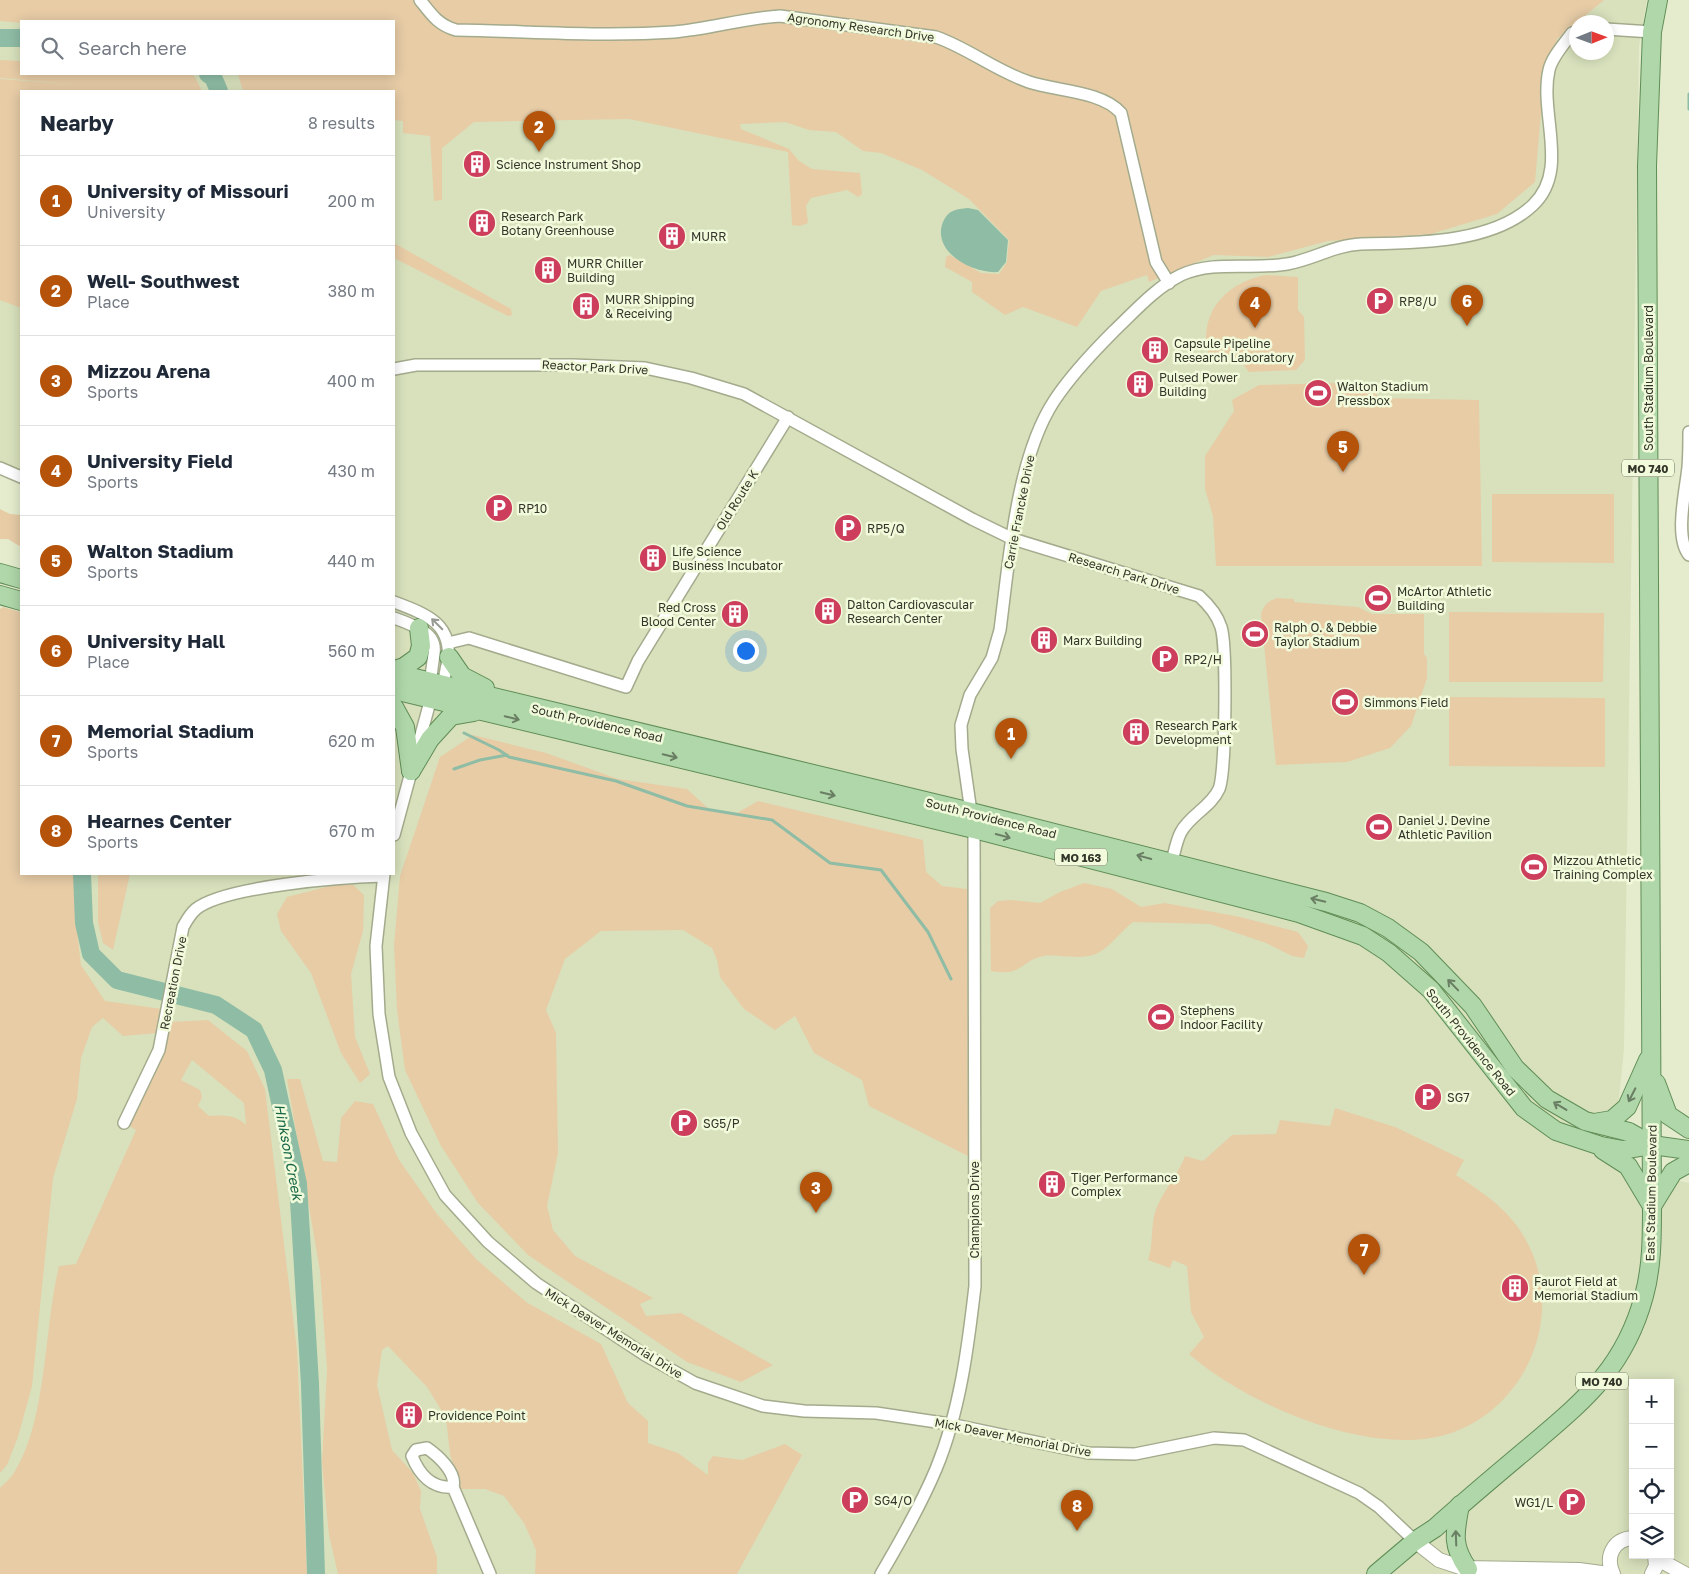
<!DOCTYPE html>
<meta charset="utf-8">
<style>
:root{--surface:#fff;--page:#f2f2f3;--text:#1f2937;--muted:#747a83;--line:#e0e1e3;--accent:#b45309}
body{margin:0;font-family:"Golos Text",sans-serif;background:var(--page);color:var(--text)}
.controls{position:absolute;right:15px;bottom:15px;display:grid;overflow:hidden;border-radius:0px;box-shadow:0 2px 12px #0003}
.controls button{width:45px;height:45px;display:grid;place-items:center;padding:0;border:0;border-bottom:1px solid var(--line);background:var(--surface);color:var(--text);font:25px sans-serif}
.compass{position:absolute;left:1569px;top:15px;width:45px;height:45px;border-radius:50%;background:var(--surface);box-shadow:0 2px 12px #0003;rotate:89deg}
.you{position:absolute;left:745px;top:650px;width:18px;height:18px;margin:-12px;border:4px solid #fff;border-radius:50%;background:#1a73e8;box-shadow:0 0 0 8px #1a73e833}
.badge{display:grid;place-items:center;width:32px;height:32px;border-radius:50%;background:var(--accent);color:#fff;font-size:16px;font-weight:700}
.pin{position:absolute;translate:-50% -41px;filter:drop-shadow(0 1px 2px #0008)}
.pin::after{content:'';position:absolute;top:26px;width:18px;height:15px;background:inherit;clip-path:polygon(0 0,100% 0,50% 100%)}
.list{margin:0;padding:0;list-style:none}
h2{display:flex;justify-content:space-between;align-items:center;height:65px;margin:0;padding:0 20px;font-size:21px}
h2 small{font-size:16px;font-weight:400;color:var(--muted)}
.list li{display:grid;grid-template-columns:32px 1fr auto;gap:15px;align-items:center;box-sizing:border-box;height:90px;padding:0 20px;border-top:1px solid var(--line)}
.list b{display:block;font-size:19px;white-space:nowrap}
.list p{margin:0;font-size:16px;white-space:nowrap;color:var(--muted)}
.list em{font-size:16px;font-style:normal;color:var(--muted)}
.icon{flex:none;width:28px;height:28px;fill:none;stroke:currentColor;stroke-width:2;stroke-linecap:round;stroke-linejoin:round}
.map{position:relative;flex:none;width:1689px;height:1574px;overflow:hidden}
.search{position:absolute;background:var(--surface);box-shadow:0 2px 12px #0003;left:20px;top:20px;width:375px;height:55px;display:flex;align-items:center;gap:12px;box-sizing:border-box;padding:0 18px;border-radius:0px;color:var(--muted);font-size:19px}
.panel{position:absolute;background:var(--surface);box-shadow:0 2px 12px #0003;left:20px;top:90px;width:375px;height:785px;border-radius:0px}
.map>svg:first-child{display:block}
</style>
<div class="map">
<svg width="1689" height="1574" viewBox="0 0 1689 1574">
<rect width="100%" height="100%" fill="#e4eccd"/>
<path fill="#d8e1bc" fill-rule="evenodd" d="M 0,0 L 1647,0 L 1639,46 L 1624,1049 L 1612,1166 L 1689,1183 L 1689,1574 L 0,1574 L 0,640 L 21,874 L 394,874 L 394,91 L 21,91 L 21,476 L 0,468 ZM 21,21 L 394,21 L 394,74 L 21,74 ZM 1576,22 L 1606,22 L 1606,52 L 1576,52 ZM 1633,1383 L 1670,1383 L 1670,1555 L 1633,1555 Z"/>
<g fill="#e7cca6" fill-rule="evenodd">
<polygon points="0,0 1604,0 1557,39 1542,101 1535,182 1497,214 1431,234 1328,241 1268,257 1214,255 1149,282 1147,275 1101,291 1077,327 1023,307 1005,315 972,292 972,282 945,267 946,257 950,255 981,273 999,274 1007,262 1009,240 969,199 922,170 881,153 863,151 836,132 809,130 785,122 740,124 741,129 789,149 799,161 812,169 860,173 862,194 858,197 847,190 811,198 806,206 808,223 800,226 792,225 788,152 629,119 474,122 442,148 442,200 434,201 430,136 403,133 403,121 394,120 394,91 243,91 238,74 394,74 394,21 21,23 0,21"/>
<polygon points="0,60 21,61 21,74 191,74 195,77 202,91 21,91 21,308 0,300 0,79 82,85 0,78"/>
<polygon points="394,243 511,309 512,315 508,316 394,258"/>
<path d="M 1266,275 L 1298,277 L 1298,310 L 1304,317 L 1305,360 L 1296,370 L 1249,372 L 1243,364 L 1211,363 C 1210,354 1205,347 1206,337 C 1207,302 1234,281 1266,275 Z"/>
<polygon points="1376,382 1377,398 1479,400 1482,566 1216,566 1213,516 1205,489 1205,456 1234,411 1232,400 1259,385"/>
<polygon points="1492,494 1614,494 1614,563 1492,562"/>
<polygon points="0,509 10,514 21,515 21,547 8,539 0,539"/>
<path d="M 1277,598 L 1294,599 L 1294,602 L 1358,607 L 1372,614 L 1424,614 L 1424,654 L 1427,658 L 1427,678 L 1411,726 L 1390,748 L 1347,762 L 1276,765 L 1261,614 C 1264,605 1268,601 1277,598 Z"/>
<polygon points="3,607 21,612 21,874 75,874 76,922 81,965 105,1001 162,1009 158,1033 123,1036 103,1018 92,1027 81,1058 77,1099 53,1178 32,1386 18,1437 7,1465 0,1473 0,609"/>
<polygon points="1449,612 1604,613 1603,682 1449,682"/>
<polygon points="1449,697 1605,698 1605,767 1449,766"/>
<polygon points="473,735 546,753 618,779 687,789 709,809 737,813 758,801 923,840 926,872 942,886 967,889 968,1156 869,1106 862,1080 814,1053 795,1016 775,1030 744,1009 720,977 717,960 712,948 683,930 601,931 565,959 546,1010 556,1033 558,1153 547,1206 553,1230 575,1256 653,1298 640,1304 646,1316 681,1313 773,1365 741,1382 687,1362 528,1255 478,1203 441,1146 405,1070 397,1010 394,945 400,876 440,757"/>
<polygon points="98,874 130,874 113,950 103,943 98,922"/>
<path d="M 1084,883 L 1112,889 L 1141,907 L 1165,903 L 1240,917 L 1298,932 L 1308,946 L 1304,958 L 1292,956 L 1266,943 L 1210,924 L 1133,922 C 1121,931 1111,946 1098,953 C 1082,961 1061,954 1044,956 C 1020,960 1024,977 991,971 L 990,908 L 998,901 L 1011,900 L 1040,903 L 1060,892 Z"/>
<polygon points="334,885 353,885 364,895 363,931 351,974 355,1037 370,1074 360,1083 341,1053 311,973 281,931 277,914 287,897"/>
<path d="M 208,1020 L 247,1051 L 265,1089 L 297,1350 L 307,1574 L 0,1574 L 0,1488 C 5,1483 12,1477 15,1471 C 47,1419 44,1327 59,1266 L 76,1264 L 136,1130 L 126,1124 L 165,1049 L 170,1022 ZM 192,1060 L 244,1103 L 246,1125 C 236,1115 223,1115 209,1116 L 198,1106 L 202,1097 L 200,1090 L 181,1080 Z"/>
<polygon points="287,1079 300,1079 323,1161 337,1162 341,1118 355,1101 373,1104 399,1160 437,1214 476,1259 526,1302 601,1344 628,1403 648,1421 648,1443 678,1453 708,1475 708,1463 713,1456 742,1460 785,1444 802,1455 737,1574 535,1574 536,1550 524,1523 504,1496 485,1489 461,1489 450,1454 446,1418 427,1387 388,1346 382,1350 377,1385 392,1450 413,1473 421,1491 420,1509 437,1557 437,1574 338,1574 329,1535 322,1463 327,1369 320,1271"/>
<path d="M 1335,1108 L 1395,1127 L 1464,1160 L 1456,1175 C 1482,1192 1507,1208 1523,1235 C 1567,1306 1532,1403 1454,1432 C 1377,1461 1248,1406 1189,1354 L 1204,1337 L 1191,1312 L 1187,1266 L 1173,1260 L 1170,1268 L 1148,1260 C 1153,1245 1151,1231 1154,1216 C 1160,1193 1177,1178 1185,1156 L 1203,1161 L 1232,1135 L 1276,1134 L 1280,1120 L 1330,1126 Z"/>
</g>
<path fill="#8ebca5" d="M 968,208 L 978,210 L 1008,240 L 1006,262 L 998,272 C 973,274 931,252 943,222 C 948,210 956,209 968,208 Z"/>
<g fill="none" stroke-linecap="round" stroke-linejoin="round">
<g stroke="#8ebca5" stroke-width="3">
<polyline points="1689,94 1689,109"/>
<polyline points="464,733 499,750 509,757 616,781 687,806 772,820 830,863 881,870 928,932 951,979"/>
<polyline points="454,769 480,760 507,755"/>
</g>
<g stroke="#8ebca5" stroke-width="18">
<polyline points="0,38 21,38"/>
<polyline points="208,74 213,77 219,91"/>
<polyline points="82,874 84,923 91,954 117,980 216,1005 254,1030 273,1070 298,1184 310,1384 316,1574"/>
</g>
<defs>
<g id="minor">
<path d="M 420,0 C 431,14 438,25 456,30 C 528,31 601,37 674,32 C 710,29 744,18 780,16 L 936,37 C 968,48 996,71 1029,82 C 1056,91 1102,91 1121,113 L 1156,262 L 1169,283"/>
<polyline points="1606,29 1652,32"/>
<path d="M 394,369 L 416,365 L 573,365 L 645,368 L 691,378 L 744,394 L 972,519 L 1013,539 L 1199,596 C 1209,605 1217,614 1221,627 C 1227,645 1226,773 1219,789 C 1211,807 1190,815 1181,832 C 1176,841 1174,855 1171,865"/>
<path d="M 1689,432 C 1689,443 1689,455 1688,467 C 1686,489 1674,537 1689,555"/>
<polyline points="0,468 21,477"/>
<path d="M 394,602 C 426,614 455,624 447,665 C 445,673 445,683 439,690"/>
<path d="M 394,618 C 457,640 426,649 431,698 L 394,835"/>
<polyline points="448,643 469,638 626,687 638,661 788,417"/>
<path d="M 971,812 L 962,749 L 961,725 L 970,695 L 992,658 L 1000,630 C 1009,562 1016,459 1054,401 C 1071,375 1092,353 1114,331 C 1134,312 1155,288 1181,275 C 1214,260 1252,270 1287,264 C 1312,260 1335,245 1361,244 C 1414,243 1492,244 1533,205 C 1570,170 1539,114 1549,70 C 1552,57 1564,44 1572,33 L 1576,32"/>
<polyline points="384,874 376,946 379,1014 389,1077 411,1133 445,1195 488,1242 536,1283 645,1355 695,1383 763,1406 804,1411 876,1413 950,1424 1088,1453 1135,1454 1214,1438 1244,1440 1359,1493 1379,1507 1415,1541"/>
<path d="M 124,1123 L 159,1050 L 183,927 C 187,920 190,914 196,909 C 225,886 344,877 383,876"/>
<path d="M 453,1487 C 432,1489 419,1474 412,1456 L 416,1450 L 427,1448 C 437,1455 457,1472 453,1487 L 490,1574"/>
<path d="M 881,1574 C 901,1540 921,1505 936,1469 C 960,1411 968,1347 975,1286 L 974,829"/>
</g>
<g id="tertiary">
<polyline points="1415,1541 1439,1560 1463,1568 1579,1570 1609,1574"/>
<polyline points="1656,1558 1685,1574"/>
<path d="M 1613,1574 C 1605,1557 1613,1539 1633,1538"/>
<polyline points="1652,1574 1656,1566 1655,1555"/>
</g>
<g id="primary">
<polyline points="0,573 21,579"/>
<polyline points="0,595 21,601"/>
<polyline points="449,657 462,676 485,688"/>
<polyline points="394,670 404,667 418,657 421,646 419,628"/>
<polyline points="394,673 971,812 1326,902 1360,913 1388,928 1421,952 1473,1006 1515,1068 1547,1099 1585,1121 1629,1132 1652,1145"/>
<polyline points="394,690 974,829 1299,913 1363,936 1389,953 1431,990 1524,1108 1556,1131 1601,1146 1623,1150 1652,1145 1689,1150"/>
<polyline points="394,707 405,727 411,771"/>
<polyline points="411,771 430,739 451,716 474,712"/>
<polyline points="1656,1083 1668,1115 1689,1129"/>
<polyline points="1594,1123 1612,1120 1627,1107 1648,1060"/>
<polyline points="1603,1150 1628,1166 1652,1206 1673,1172 1689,1163"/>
<path d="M 1460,1505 C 1455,1532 1451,1545 1468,1569"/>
<path d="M 1376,1574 L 1415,1541 L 1435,1528 C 1465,1501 1496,1475 1527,1449 C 1582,1402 1624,1370 1644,1296 C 1652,1267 1652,1236 1652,1206 L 1647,166 L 1652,32 L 1658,0"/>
</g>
</defs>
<use href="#minor" stroke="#a3ab8d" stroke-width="14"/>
<use href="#tertiary" stroke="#a3ab8d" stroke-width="16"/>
<use href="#primary" stroke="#608d56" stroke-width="20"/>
<use href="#minor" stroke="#fff" stroke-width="11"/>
<use href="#tertiary" stroke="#fff" stroke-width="14"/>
<use href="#primary" stroke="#afd7a9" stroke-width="18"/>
</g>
<defs><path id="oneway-shaft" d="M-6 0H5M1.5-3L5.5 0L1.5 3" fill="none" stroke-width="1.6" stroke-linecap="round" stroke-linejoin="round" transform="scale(1.25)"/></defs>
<use stroke="#989a94" href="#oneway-shaft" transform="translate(437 624) rotate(-135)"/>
<g stroke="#6a7e63">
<use href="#oneway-shaft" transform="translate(512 718) rotate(14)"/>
<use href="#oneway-shaft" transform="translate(670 756) rotate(14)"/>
<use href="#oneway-shaft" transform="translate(828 794) rotate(14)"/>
<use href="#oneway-shaft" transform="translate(1003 836) rotate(15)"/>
<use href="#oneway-shaft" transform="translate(1144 857) rotate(-165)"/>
<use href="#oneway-shaft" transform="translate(1318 900) rotate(-166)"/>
<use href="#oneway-shaft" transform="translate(1453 985) rotate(-134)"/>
<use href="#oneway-shaft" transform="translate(1632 1095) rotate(117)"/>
<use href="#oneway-shaft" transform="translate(1560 1106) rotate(-149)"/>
<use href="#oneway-shaft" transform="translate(1456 1538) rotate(-92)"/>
</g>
<defs>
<symbol id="building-disc" viewBox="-11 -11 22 22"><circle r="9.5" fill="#cd3d5c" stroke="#f1fada"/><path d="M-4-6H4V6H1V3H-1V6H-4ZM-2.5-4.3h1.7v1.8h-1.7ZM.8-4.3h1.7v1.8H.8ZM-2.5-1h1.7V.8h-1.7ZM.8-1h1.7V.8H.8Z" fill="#fff"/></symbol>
<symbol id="parking-disc" viewBox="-11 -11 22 22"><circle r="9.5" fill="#cd3d5c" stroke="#f1fada"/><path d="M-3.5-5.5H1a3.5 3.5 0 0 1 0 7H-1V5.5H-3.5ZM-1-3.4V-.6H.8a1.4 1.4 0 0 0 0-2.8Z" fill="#fff"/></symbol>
<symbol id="stadium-disc" viewBox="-11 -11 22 22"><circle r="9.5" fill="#cd3d5c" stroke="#f1fada"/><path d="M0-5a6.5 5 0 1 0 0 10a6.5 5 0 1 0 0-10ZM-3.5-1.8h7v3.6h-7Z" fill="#fff"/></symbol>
</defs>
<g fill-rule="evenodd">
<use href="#building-disc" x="461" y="148" width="32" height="32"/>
<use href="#building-disc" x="466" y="207" width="32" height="32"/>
<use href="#building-disc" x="656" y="220" width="32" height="32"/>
<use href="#building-disc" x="532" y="254" width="32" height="32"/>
<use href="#parking-disc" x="1364" y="285" width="32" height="32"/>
<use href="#building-disc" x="570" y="290" width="32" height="32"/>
<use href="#building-disc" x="1139" y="334" width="32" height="32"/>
<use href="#building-disc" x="1124" y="368" width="32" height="32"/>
<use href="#stadium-disc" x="1302" y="377" width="32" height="32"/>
<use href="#parking-disc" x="483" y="492" width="32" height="32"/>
<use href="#parking-disc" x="832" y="512" width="32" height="32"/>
<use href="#building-disc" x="637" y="542" width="32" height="32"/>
<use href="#stadium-disc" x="1362" y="582" width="32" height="32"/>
<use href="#building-disc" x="812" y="595" width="32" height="32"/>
<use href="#building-disc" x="719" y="598" width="32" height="32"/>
<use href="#stadium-disc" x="1239" y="618" width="32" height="32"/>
<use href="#building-disc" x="1028" y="624" width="32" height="32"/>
<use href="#parking-disc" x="1149" y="643" width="32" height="32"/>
<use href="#stadium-disc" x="1329" y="686" width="32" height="32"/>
<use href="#building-disc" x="1120" y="716" width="32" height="32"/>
<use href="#stadium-disc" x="1363" y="811" width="32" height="32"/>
<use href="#stadium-disc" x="1518" y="851" width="32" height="32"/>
<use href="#stadium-disc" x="1145" y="1001" width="32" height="32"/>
<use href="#parking-disc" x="1412" y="1081" width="32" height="32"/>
<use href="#parking-disc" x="668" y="1107" width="32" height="32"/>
<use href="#building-disc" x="1036" y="1168" width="32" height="32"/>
<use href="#building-disc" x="1499" y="1272" width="32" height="32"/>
<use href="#building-disc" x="393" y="1399" width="32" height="32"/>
<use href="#parking-disc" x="839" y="1484" width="32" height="32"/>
<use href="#parking-disc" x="1556" y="1486" width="32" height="32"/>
</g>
<g text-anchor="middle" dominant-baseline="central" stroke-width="5" stroke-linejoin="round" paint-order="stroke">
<g fill="#f1fada" stroke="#6b705e" stroke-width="1">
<rect x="1622" y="459.5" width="52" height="17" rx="4"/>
<rect x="1055" y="848.5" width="52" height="17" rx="4"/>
<rect x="1576" y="1372.5" width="52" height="17" rx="4"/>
</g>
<g font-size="11" font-weight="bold" fill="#323529">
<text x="1648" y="468">MO 740</text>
<text x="1081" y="857">MO 163</text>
<text x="1602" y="1381">MO 740</text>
</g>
<g font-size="12" fill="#323529" stroke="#f1fada">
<text transform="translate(861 27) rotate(8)">Agronomy Research Drive</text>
<text transform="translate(595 367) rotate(3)">Reactor Park Drive</text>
<text transform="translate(1648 378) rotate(-90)">South Stadium Boulevard</text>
<text transform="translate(737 500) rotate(-58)">Old Route K</text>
<text transform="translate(1019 512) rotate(-79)">Carrie Francke Drive</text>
<text transform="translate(1124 573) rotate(17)">Research Park Drive</text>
<text transform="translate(597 723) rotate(13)">South Providence Road</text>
<text transform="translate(991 818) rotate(14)">South Providence Road</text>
<text transform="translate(173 983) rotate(-79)">Recreation Drive</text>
<text transform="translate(1471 1042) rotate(51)">South Providence Road</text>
<text transform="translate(1651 1193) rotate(-89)">East Stadium Boulevard</text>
<text transform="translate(974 1210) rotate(-90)">Champions Drive</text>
<text transform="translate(614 1333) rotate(32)">Mick Deaver Memorial Drive</text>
<text transform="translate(1013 1437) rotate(11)">Mick Deaver Memorial Drive</text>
</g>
<g font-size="12" fill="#323529" stroke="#f1fada" text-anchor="start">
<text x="496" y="164">Science Instrument Shop</text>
<text x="501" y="216">Research Park<tspan x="501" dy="14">Botany Greenhouse</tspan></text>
<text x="691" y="236">MURR</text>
<text x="567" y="263">MURR Chiller<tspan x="567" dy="14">Building</tspan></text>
<text x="605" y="299">MURR Shipping<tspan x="605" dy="14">&amp; Receiving</tspan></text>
<text x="1399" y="301">RP8/U</text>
<text x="1174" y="343">Capsule Pipeline<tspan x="1174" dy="14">Research Laboratory</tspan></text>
<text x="1159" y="377">Pulsed Power<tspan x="1159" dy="14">Building</tspan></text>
<text x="1337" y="386">Walton Stadium<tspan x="1337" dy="14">Pressbox</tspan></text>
<text x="518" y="508">RP10</text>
<text x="867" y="528">RP5/Q</text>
<text x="672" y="551">Life Science<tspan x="672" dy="14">Business Incubator</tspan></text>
<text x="1397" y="591">McArtor Athletic<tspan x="1397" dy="14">Building</tspan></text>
<text x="847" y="604">Dalton Cardiovascular<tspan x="847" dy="14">Research Center</tspan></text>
<text x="716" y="607" text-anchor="end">Red Cross<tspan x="716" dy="14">Blood Center</tspan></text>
<text x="1274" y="627">Ralph O. &amp; Debbie<tspan x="1274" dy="14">Taylor Stadium</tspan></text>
<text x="1063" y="640">Marx Building</text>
<text x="1184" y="659">RP2/H</text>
<text x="1364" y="702">Simmons Field</text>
<text x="1155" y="725">Research Park<tspan x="1155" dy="14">Development</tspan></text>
<text x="1398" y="820">Daniel J. Devine<tspan x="1398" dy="14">Athletic Pavilion</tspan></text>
<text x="1553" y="860">Mizzou Athletic<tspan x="1553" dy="14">Training Complex</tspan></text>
<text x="1180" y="1010">Stephens<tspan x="1180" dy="14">Indoor Facility</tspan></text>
<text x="1447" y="1097">SG7</text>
<text x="703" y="1123">SG5/P</text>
<text x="1071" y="1177">Tiger Performance<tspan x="1071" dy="14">Complex</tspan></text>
<text x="1534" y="1281">Faurot Field at<tspan x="1534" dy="14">Memorial Stadium</tspan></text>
<text x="428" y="1415">Providence Point</text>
<text x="874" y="1500">SG4/O</text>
<text x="1553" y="1502" text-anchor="end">WG1/L</text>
</g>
<g font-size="14" font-style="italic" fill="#156547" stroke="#f1fada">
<text transform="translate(289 1152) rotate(79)">Hinkson Creek</text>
</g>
</g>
</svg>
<div class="controls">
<button>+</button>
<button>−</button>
<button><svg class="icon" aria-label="locate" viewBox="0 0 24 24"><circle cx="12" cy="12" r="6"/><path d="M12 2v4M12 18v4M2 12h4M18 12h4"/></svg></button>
<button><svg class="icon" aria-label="layers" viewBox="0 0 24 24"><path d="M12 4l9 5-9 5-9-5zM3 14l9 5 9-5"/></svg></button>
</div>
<svg class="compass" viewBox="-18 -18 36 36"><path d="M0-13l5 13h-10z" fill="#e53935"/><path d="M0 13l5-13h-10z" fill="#747a83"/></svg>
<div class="you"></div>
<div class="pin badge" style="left:1011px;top:759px">1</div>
<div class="pin badge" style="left:539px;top:152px">2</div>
<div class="pin badge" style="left:816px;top:1213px">3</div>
<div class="pin badge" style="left:1255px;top:328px">4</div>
<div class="pin badge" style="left:1343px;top:472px">5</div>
<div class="pin badge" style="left:1467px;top:326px">6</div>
<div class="pin badge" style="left:1364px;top:1275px">7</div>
<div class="pin badge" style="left:1077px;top:1531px">8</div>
<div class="search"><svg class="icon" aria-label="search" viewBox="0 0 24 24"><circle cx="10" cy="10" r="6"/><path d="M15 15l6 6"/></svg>Search here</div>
<section class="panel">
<h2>Nearby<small>8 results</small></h2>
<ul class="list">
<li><span class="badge">1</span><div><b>University of Missouri</b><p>University</p></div><em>200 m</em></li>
<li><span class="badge">2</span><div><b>Well- Southwest</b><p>Place</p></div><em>380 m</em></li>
<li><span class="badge">3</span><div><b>Mizzou Arena</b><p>Sports</p></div><em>400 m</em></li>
<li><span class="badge">4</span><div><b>University Field</b><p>Sports</p></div><em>430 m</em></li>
<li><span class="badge">5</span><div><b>Walton Stadium</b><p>Sports</p></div><em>440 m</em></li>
<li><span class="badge">6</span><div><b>University Hall</b><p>Place</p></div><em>560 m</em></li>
<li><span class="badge">7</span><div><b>Memorial Stadium</b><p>Sports</p></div><em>620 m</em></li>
<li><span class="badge">8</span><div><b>Hearnes Center</b><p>Sports</p></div><em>670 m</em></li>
</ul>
</section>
</div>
